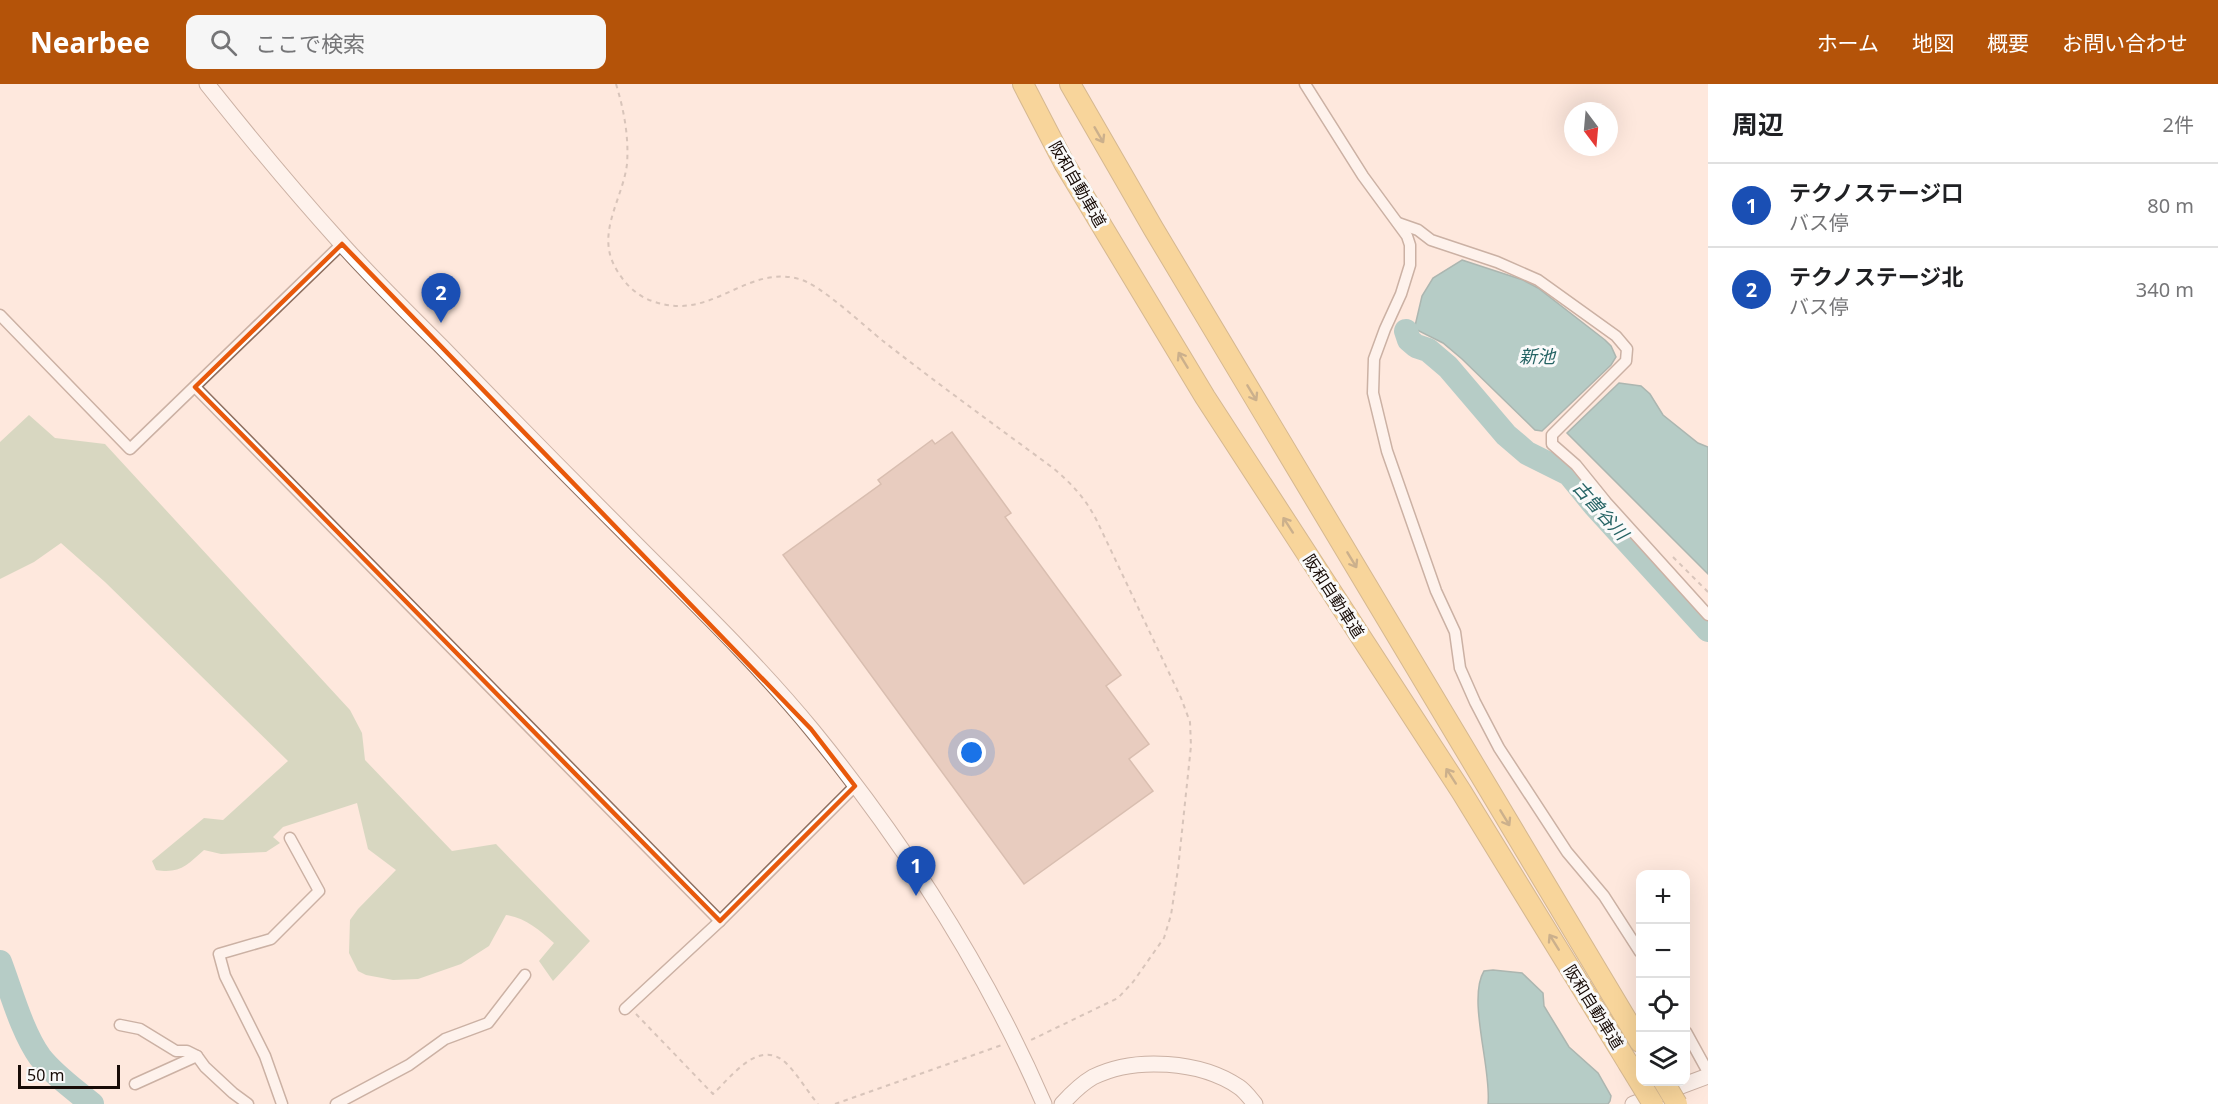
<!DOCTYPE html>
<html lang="ja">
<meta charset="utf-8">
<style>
:root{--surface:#fff;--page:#f6f6f6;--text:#202124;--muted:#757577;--line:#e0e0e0;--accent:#b45309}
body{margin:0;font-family:"Noto Sans","Noto Sans JP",sans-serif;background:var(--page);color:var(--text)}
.controls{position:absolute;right:18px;bottom:18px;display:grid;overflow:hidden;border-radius:12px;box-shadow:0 6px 24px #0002}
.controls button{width:54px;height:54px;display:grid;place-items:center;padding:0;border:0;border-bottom:2px solid var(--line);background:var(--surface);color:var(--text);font:30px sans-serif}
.compass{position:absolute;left:1564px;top:18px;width:54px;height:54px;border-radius:50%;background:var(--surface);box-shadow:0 6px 24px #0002;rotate:164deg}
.scale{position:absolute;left:18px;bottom:15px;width:102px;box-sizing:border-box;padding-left:6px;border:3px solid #170b06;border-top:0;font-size:16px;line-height:21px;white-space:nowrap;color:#170b06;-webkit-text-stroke:4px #fafafa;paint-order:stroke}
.you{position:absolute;left:972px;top:669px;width:21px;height:21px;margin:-15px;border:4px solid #fff;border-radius:50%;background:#1a73e8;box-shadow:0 0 0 9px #1a73e833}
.badge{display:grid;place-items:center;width:39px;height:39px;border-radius:50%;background:var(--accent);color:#fff;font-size:20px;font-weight:700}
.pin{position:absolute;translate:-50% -50px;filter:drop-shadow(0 2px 3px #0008)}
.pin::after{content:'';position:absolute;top:32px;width:21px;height:18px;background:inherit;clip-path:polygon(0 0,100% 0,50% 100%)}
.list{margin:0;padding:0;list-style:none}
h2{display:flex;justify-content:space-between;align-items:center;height:78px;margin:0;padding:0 24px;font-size:26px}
h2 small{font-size:20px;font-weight:400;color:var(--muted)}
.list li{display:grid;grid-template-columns:39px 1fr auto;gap:18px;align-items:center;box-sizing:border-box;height:84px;padding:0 24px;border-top:2px solid var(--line)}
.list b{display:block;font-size:22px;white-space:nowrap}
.list p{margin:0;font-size:20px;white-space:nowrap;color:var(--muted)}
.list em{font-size:20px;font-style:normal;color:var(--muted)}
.icon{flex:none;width:33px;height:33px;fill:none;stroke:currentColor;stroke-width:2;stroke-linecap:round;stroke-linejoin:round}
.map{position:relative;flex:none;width:1708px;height:1020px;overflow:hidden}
header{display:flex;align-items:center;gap:36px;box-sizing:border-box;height:84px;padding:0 30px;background:var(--accent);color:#fff}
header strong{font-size:28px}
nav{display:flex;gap:33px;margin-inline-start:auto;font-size:21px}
.search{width:420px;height:54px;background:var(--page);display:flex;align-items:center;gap:15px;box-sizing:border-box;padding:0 21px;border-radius:12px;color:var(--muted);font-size:22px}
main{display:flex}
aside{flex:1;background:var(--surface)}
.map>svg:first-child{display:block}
</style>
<header>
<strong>Nearbee</strong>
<div class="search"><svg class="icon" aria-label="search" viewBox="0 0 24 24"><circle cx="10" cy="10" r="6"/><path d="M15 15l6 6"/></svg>ここで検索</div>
<nav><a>ホーム</a><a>地図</a><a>概要</a><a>お問い合わせ</a></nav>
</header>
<main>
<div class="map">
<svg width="1708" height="1020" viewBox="0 0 1708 1020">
<rect width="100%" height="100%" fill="#fee8dd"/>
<path fill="#abc4a0" d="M 29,331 L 55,354 L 105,360 L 350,626 L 362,649 L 365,676 L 452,767 L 496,760 L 590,857 L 553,897 L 539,877 L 554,859 C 539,846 526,834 506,831 L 489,862 L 461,880 L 418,895 L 393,896 L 366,891 L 358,887 L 349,869 L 350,836 L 358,825 L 396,786 L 368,765 L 357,719 L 283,743 L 273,753 L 280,759 L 266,768 L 221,770 L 204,766 C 187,781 180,790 156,786 L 152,777 L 204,734 L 223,736 L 288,677 L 105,498 L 61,459 L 34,478 L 0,495 L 0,358 Z"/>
<g fill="#60aaac" stroke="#4a7a7a" stroke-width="1.5">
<polygon points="1462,176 1523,196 1538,204 1605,256 1611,262 1616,273 1611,281 1542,347 1535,346 1462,275 1443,259 1417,246 1415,242 1422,212 1433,194"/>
<polygon points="1619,299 1641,302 1650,310 1663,331 1698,359 1708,363 1708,490 1567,349"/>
<path d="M 1493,886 L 1522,889 L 1543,909 L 1544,922 L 1569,963 L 1598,989 L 1611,1012 L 1610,1017 L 1608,1020 L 1488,1020 C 1492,986 1467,915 1484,887 Z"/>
</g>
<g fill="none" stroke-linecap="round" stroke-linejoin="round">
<g stroke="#60aaac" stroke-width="24">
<polyline points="1406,247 1409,256 1416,262 1428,266 1448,283 1506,351 1527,369 1569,390 1595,422 1708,546"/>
<path d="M 0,878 C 11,907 22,948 40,973 C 54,991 74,1005 92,1020"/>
</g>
</g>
<polygon fill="#cfac9b" stroke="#ad8c7b" stroke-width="1.5" points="952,348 1011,429 1005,433 1121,591 1106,602 1149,660 1129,675 1153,707 1024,800 783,471 881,400 878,396 932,356 935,360"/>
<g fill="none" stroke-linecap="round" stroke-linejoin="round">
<defs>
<g id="street">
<polyline points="1305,0 1363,92 1407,152 1410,161 1410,181 1401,210 1385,245 1374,275 1373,309 1387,367 1436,507 1455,548 1460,584 1475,618 1499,664 1567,768 1604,812 1640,868"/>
<polyline points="1398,139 1418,146 1431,156 1497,178 1538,196 1616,252 1627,265 1626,277 1552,351 1552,360 1576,381 1606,418 1708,531"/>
<polyline points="0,231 130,365 342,160"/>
<polyline points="195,303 720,837"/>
<polyline points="625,925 720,837 855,702"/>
<polyline points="120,941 140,945 176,967 187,967 197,972 205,983 233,1009 248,1020"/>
<polyline points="1686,948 1708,988"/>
<polyline points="135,1000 197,972"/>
<polyline points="282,1020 265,972 225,892 219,870 271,855 319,807 290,754"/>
<polyline points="336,1020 409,981 445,955 488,939 525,891"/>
</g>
<g id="secondary">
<path d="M 207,0 C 250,54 294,107 340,158 C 372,194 408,229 442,263 C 501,324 560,384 620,444 C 684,509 755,576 813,647 C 905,760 986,886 1044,1020"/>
<path d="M 1062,1020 C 1071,1010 1081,1000 1093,993 C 1135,972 1201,977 1239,1003 C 1245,1007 1250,1014 1255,1020"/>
<polyline points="1633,1020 1708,992"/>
</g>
<g id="highway">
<polyline points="1023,0 1064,79 1205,313 1461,707 1628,979"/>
<polyline points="1070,0 1153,144 1640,958"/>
</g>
</defs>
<use href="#street" stroke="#8f6f5f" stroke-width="13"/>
<use href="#secondary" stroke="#8f6f5f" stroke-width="17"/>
<use href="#highway" stroke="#a57f34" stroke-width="22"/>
<g stroke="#ac9a91" stroke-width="2" stroke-dasharray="4.5 4.5" stroke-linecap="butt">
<path d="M 616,0 C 624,26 629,53 627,80 C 623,114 597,147 614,181 C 622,197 635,211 652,217 C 712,239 745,180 799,195 C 820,200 864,242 883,257 C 938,300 996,342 1053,384 C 1072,400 1086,415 1097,437 L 1181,614 L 1190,638 L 1191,662 L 1178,785 L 1171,831 L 1164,854 L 1133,898 L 1118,914 L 1031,956"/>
<polyline points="1673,473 1708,508"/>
<path d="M 636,930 L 713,1010 C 732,992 759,954 786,979 C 798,991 807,1007 818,1020"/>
<polyline points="835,1020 1002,961"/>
</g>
<use href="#street" stroke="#fff" stroke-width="10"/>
<use href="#secondary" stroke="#fff" stroke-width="15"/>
<use href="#highway" stroke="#f2be4c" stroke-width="20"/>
<defs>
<g id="highway-bridge">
<polyline points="1628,979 1653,1020"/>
<polyline points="1664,998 1677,1020"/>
</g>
</defs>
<use href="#highway-bridge" stroke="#a57f34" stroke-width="22" stroke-linecap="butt"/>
<use href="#highway-bridge" stroke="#f2be4c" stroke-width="20"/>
</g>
<defs><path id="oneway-shaft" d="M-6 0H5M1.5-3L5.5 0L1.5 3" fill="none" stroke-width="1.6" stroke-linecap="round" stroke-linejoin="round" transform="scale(1.5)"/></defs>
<g stroke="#8f6d2c">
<use href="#oneway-shaft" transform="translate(1099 51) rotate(60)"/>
<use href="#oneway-shaft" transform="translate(1183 276) rotate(-121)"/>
<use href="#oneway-shaft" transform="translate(1252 309) rotate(59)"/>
<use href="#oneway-shaft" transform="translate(1288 441) rotate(-123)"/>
<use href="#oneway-shaft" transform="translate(1352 476) rotate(59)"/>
<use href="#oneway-shaft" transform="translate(1451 692) rotate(-123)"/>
<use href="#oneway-shaft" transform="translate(1505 734) rotate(59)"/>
<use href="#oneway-shaft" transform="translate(1554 858) rotate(-122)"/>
</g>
<path d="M0 0H1708V1020H0ZM 342,160 L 811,645 L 855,702 L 720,837 L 195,303 Z" fill="#fee8dd" fill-opacity=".55" fill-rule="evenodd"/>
<path fill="none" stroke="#e8590c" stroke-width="4.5" stroke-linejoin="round" d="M 342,160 L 811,645 L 855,702 L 720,837 L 195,303 Z"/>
<g text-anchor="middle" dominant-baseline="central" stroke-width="6" stroke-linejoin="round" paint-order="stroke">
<g font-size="16" fill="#170b06" stroke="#fafafa">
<text transform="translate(1078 100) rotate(60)">阪和自動車道</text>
<text transform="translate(1334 512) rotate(57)">阪和自動車道</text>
<text transform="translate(1594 923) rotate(58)">阪和自動車道</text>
</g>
<g font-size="18" font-style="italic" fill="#256364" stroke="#fafafa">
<text x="1537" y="272">新池</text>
<text transform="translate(1601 426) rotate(48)">古曽谷川</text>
</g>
</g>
</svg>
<div class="controls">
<button>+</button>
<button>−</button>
<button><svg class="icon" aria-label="locate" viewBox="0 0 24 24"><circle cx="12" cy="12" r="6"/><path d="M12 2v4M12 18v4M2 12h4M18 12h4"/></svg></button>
<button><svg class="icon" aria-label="layers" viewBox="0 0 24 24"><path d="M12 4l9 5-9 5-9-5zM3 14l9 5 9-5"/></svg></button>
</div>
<svg class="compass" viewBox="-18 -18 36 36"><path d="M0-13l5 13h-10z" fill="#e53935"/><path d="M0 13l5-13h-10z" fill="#757577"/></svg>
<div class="scale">50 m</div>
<div class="you"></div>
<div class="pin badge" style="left:916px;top:812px;background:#1a4fb4">1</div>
<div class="pin badge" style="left:441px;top:239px;background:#1a4fb4">2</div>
</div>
<aside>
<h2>周辺<small>2件</small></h2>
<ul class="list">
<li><span class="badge" style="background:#1a4fb4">1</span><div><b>テクノステージ口</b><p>バス停</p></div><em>80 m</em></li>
<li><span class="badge" style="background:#1a4fb4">2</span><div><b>テクノステージ北</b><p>バス停</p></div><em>340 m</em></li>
</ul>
</aside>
</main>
